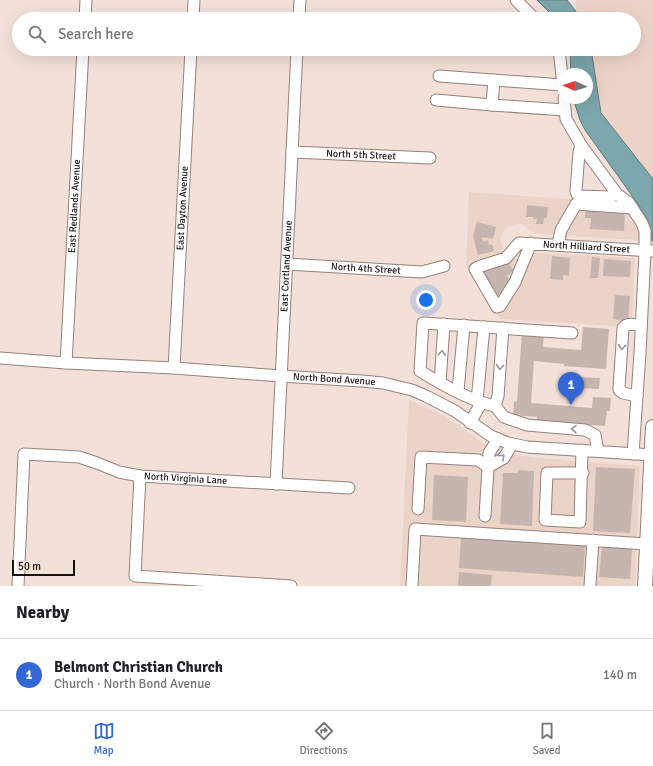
<!DOCTYPE html>
<meta charset="utf-8">
<style>
:root{--surface:#fff;--page:#f6f6f6;--text:#202124;--muted:#757577;--line:#e0e0e0;--accent:#3566d5}
body{margin:0;font-family:Signika,sans-serif;background:var(--page);color:var(--text)}
.compass{position:absolute;left:557px;top:68px;width:36px;height:36px;border-radius:50%;background:var(--surface);box-shadow:0 4px 16px #0002;rotate:273deg}
.scale{position:absolute;left:12px;bottom:10px;width:63px;box-sizing:border-box;padding-left:4px;border:2px solid #191310;border-top:0;font-size:11px;line-height:14px;white-space:nowrap;color:#191310;-webkit-text-stroke:3px #f3e1d9;paint-order:stroke}
.you{position:absolute;left:426px;top:300px;width:14px;height:14px;margin:-10px;border:3px solid #fff;border-radius:50%;background:#1a73e8;box-shadow:0 0 0 6px #1a73e833}
.badge{display:grid;place-items:center;width:26px;height:26px;border-radius:50%;background:var(--accent);color:#fff;font-size:13px;font-weight:700}
.pin{position:absolute;translate:-50% -33px;filter:drop-shadow(0 1px 2px #0008)}
.pin::after{content:'';position:absolute;top:21px;width:14px;height:12px;background:inherit;clip-path:polygon(0 0,100% 0,50% 100%)}
.list{margin:0;padding:0;list-style:none}
h2{display:flex;justify-content:space-between;align-items:center;height:52px;margin:0;padding:0 16px;font-size:17px}
h2 small{font-size:13px;font-weight:400;color:var(--muted)}
.list li{display:grid;grid-template-columns:26px 1fr auto;gap:12px;align-items:center;box-sizing:border-box;height:72px;padding:0 16px;border-top:1px solid var(--line)}
.list b{display:block;font-size:15px;white-space:nowrap}
.list p{margin:0;font-size:13px;white-space:nowrap;color:var(--muted)}
.list em{font-size:13px;font-style:normal;color:var(--muted)}
.icon{flex:none;width:22px;height:22px;fill:none;stroke:currentColor;stroke-width:2;stroke-linecap:round;stroke-linejoin:round}
.map{position:relative;flex:none;width:653px;height:586px;overflow:hidden}
.search{position:absolute;background:var(--surface);box-shadow:0 4px 16px #0002;left:12px;right:12px;top:12px;height:44px;display:flex;align-items:center;gap:10px;box-sizing:border-box;padding:0 14px;border-radius:22px;color:var(--muted);font-size:15px}
.sheet{height:124px;background:var(--surface)}
nav{display:flex;justify-content:space-around;align-items:center;box-sizing:border-box;height:56px;border-top:1px solid var(--line);background:var(--surface);font-size:11px;color:var(--muted)}
nav a{display:grid;justify-items:center;gap:2px}
nav .on{color:var(--accent)}
.map>svg:first-child{display:block}
</style>
<div class="map">
<svg width="653" height="586" viewBox="0 0 653 586">
<rect width="100%" height="100%" fill="#f3e1d9"/>
<g fill="#ecd3c8">
<polygon points="576,0 653,0 653,179 601,113 591,49 634,49 634,19 582,19 576,10"/>
<polygon points="469,192 638,204 648,221 652,241 539,234 534,233 522,224 517,224 506,228 501,236 501,241 503,250 507,255 510,258 517,259 521,259 535,253 539,253 635,258 632,327 500,319 476,278 466,265"/>
<polygon points="409,400 443,415 483,443 510,454 538,458 640,466 635,586 400,586"/>
</g>
<g fill="#7ca7ad" stroke="#5e7b7e">
<polygon points="537,0 567,0 582,19 556,19"/>
<polygon points="570,49 591,49 601,113 653,179 653,241 652,241 648,221 638,204 585,130 580,120 573,98 587,98 587,74 571,74"/>
</g>
<g fill="#c6b4ae">
<polygon points="527,205 548,207 547,218 544,218 543,224 536,224 537,219 533,219 533,217 526,217"/>
<polygon points="586,206 625,209 624,231 590,229 591,218 585,218"/>
<polygon points="477,222 496,227 493,239 482,237 483,242 488,240 489,245 492,244 494,251 478,255 473,236"/>
<polygon points="552,256 570,258 569,276 563,275 563,280 550,279"/>
<polygon points="592,257 600,258 598,278 590,278"/>
<polygon points="604,259 631,261 630,277 603,276"/>
<polygon points="507,262 514,270 507,276 511,282 504,288 506,291 497,297 478,272 497,263 500,267"/>
<polygon points="615,295 630,296 628,321 613,319"/>
<polygon points="583,327 609,329 606,369 564,366 564,364 534,361 531,403 592,408 593,397 611,398 610,411 607,411 605,426 537,422 537,417 513,415 514,401 517,402 522,332 544,333 543,347 581,350"/>
<polygon points="578,377 600,378 599,389 578,388"/>
<polygon points="596,467 635,469 630,533 593,531"/>
<polygon points="518,470 534,471 532,526 500,524 503,473 518,473"/>
<polygon points="434,475 468,477 466,522 432,520"/>
<polygon points="461,537 585,545 583,577 459,568"/>
<polygon points="602,546 632,548 630,579 599,577"/>
<polygon points="459,572 492,575 491,586 458,586"/>
</g>
<g fill="none" stroke-linecap="round" stroke-linejoin="round">
<defs>
<g id="minor">
<polyline points="516,0 535,19"/>
<polyline points="85,19 86,0"/>
<polyline points="193,19 194,0"/>
<polyline points="299,19 300,0"/>
<polyline points="559,49 563,85"/>
<polyline points="439,76 563,85"/>
<polyline points="564,98 566,119 581,145"/>
<polyline points="436,100 492,105 494,80"/>
<polyline points="492,105 564,110"/>
<path id="s1" d="M 292,152 L 430,158"/>
<polyline points="617,194 610,197 580,196 577,194 576,191 579,152 581,145 617,194 629,203 642,223 645,231 645,251 640,353 633,454"/>
<path id="s2" d="M 531,243 L 515,282 L 500,306 L 497,307 L 475,269 L 478,267 L 506,258 L 519,243 L 653,251"/>
<polyline points="558,245 561,230 576,204 632,208"/>
<path id="s3" d="M 287,264 L 422,272 L 444,266"/>
<path d="M 572,333 L 423,323 L 420,371 C 441,384 470,401 495,406 L 504,417 L 527,425 L 585,430 L 595,435 L 598,451"/>
<path id="s4" d="M 0,358 L 66,363 L 174,368 L 281,376 L 362,381 L 383,383 L 412,390 L 426,396 L 455,411 L 491,436 L 508,443 L 527,447 L 653,455"/>
<path id="s5" d="M 66,363 L 83,49"/>
<path id="s6" d="M 174,368 L 191,49"/>
<polyline points="440,383 444,324"/>
<polyline points="458,391 464,325"/>
<path d="M 637,396 L 623,393 L 619,390 L 619,388 L 623,328 C 627,322 635,325 641,325"/>
<polyline points="477,401 484,327"/>
<polyline points="495,406 498,396 503,328"/>
<polyline points="470,423 481,403"/>
<polyline points="582,450 580,522 545,520 547,473 583,473"/>
<polyline points="488,467 504,458 512,444"/>
<polyline points="140,476 135,576 291,586"/>
<path id="s7" d="M 276,484 L 297,49"/>
<polyline points="418,509 421,457 478,460 488,467"/>
<polyline points="485,516 489,453 498,439"/>
<path id="s8" d="M 18,586 L 24,454 L 79,457 L 97,463 L 119,472 L 140,476 L 349,488"/>
<polyline points="412,586 415,529 647,544"/>
<polyline points="590,586 593,540"/>
</g>
<polyline id="major" points="645,586 653,427"/>
</defs>
<use href="#minor" stroke="#92827b" stroke-width="13"/>
<use href="#major" stroke="#92827b" stroke-width="16"/>
<use href="#minor" stroke="#fff" stroke-width="11"/>
<use href="#major" stroke="#fff" stroke-width="14"/>
</g>
<defs><path id="oneway-chevron" d="M-2-3.5L2.5 0L-2 3.5" fill="none" stroke-width="1.6" stroke-linecap="round" stroke-linejoin="round"/></defs>
<g stroke="#989593">
<use href="#oneway-chevron" transform="translate(622 347) rotate(94)"/>
<use href="#oneway-chevron" transform="translate(442 353) rotate(-86)"/>
<use href="#oneway-chevron" transform="translate(500 367) rotate(95)"/>
<use href="#oneway-chevron" transform="translate(574 429) rotate(-176)"/>
<use href="#oneway-chevron" transform="translate(502 457) rotate(-43)"/>
</g>
<g text-anchor="middle" dominant-baseline="central" stroke-width="3" stroke-linejoin="round" paint-order="stroke">
<g font-size="10" fill="#191310" stroke="#f3e1d9">
<text stroke="none"><textPath href="#s1" startOffset="69">North 5th Street</textPath></text>
<text stroke="none"><textPath href="#s5" startOffset="157">East Redlands Avenue</textPath></text>
<text stroke="none"><textPath href="#s6" startOffset="160">East Dayton Avenue</textPath></text>
<text stroke="none"><textPath href="#s2" startOffset="238">North Hilliard Street</textPath></text>
<text stroke="none"><textPath href="#s7" startOffset="218">East Cortland Avenue</textPath></text>
<text stroke="none"><textPath href="#s3" startOffset="79">North 4th Street</textPath></text>
<text stroke="none"><textPath href="#s4" startOffset="335">North Bond Avenue</textPath></text>
<text stroke="none"><textPath href="#s8" startOffset="297">North Virginia Lane</textPath></text>
</g>
</g>
</svg>
<svg class="compass" viewBox="-18 -18 36 36"><path d="M0-13l5 13h-10z" fill="#e53935"/><path d="M0 13l5-13h-10z" fill="#757577"/></svg>
<div class="scale">50 m</div>
<div class="you"></div>
<div class="pin badge" style="left:571px;top:405px">1</div>
<div class="search"><svg class="icon" aria-label="search" viewBox="0 0 24 24"><circle cx="10" cy="10" r="6"/><path d="M15 15l6 6"/></svg>Search here</div>
</div>
<section class="sheet">
<h2>Nearby<small></small></h2>
<ul class="list">
<li><span class="badge">1</span><div><b>Belmont Christian Church</b><p>Church · North Bond Avenue</p></div><em>140 m</em></li>
</ul>
</section>
<nav>
<a class="on"><svg class="icon" aria-label="map" viewBox="0 0 24 24"><path d="M3 6l6-2 6 2 6-2v14l-6 2-6-2-6 2zM9 4v14M15 6v14"/></svg>Map</a>
<a><svg class="icon" aria-label="directions" viewBox="0 0 24 24"><path d="M12 3l9 9-9 9-9-9zM9 14v-3h6M13 9l2 2-2 2"/></svg>Directions</a>
<a><svg class="icon" aria-label="saved" viewBox="0 0 24 24"><path d="M7 4h10v16l-5-4-5 4z"/></svg>Saved</a>
</nav>
